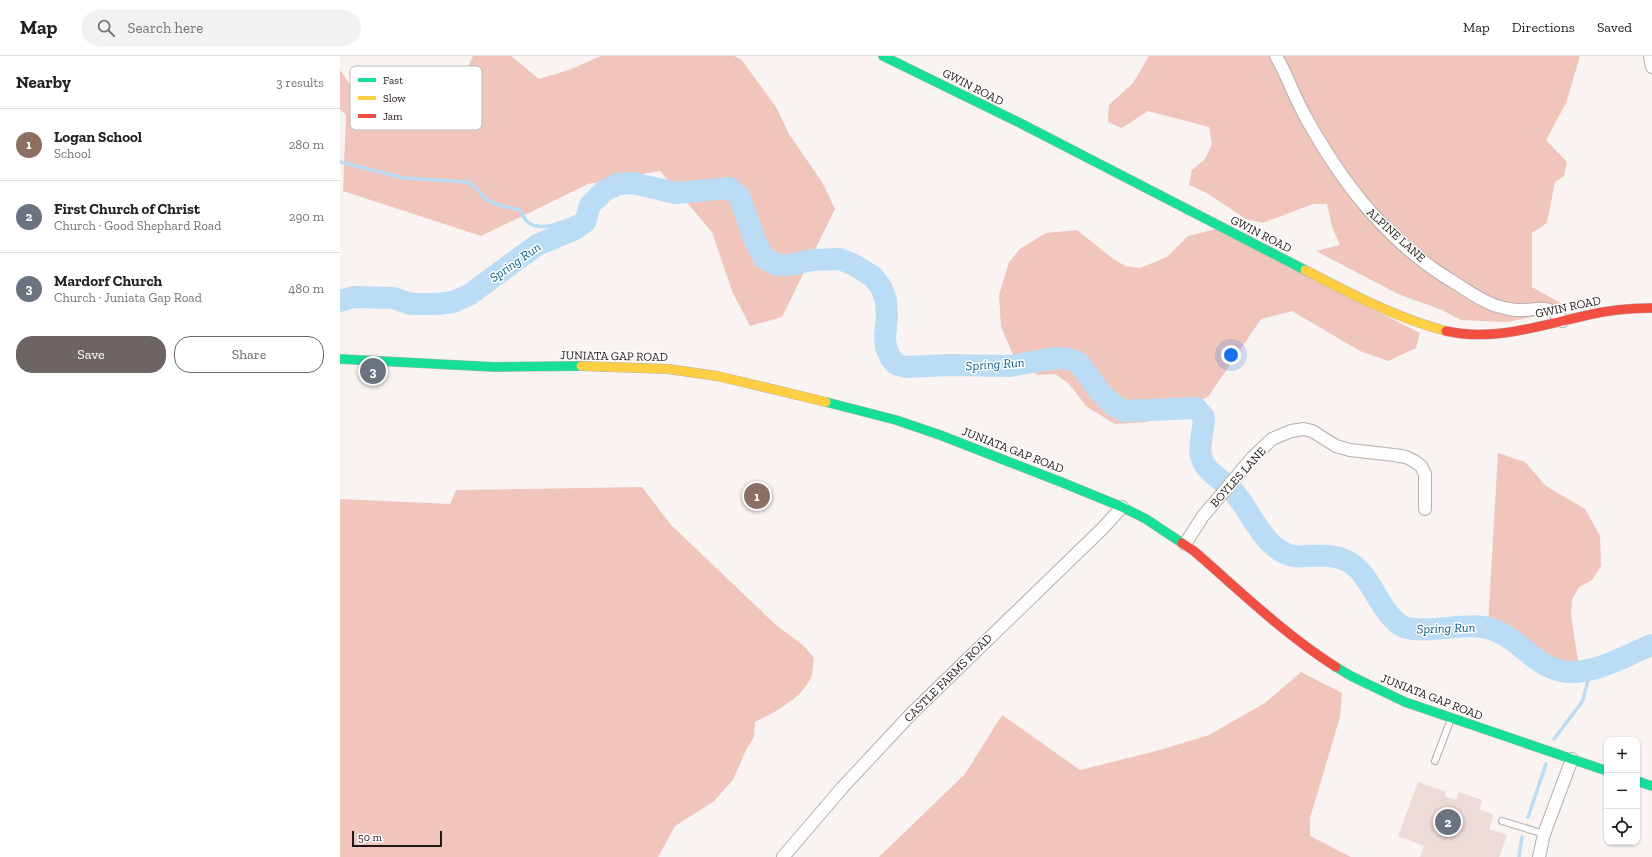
<!DOCTYPE html>
<meta charset="utf-8">
<style>
:root{--surface:#fff;--page:#f2f2f2;--text:#202124;--muted:#757577;--line:#e0e0e0;--accent:#6d6564}
body{margin:0;font-family:"Zilla Slab",serif;background:var(--page);color:var(--text)}
.controls{position:absolute;right:12px;bottom:12px;display:grid;overflow:hidden;border-radius:8px;box-shadow:0 1px 3px #0004}
.controls button{width:36px;height:36px;display:grid;place-items:center;padding:0;border:0;border-bottom:1px solid var(--line);background:var(--surface);color:var(--text);font:20px sans-serif}
.scale{position:absolute;left:12px;bottom:10px;width:90px;box-sizing:border-box;padding-left:4px;border:2px solid #221917;border-top:0;font-size:11px;line-height:14px;white-space:nowrap;color:#221917;-webkit-text-stroke:3px #fff;paint-order:stroke}
.you{position:absolute;left:891px;top:299px;width:14px;height:14px;margin:-10px;border:3px solid #fff;border-radius:50%;background:#1a73e8;box-shadow:0 0 0 6px #1a73e833}
.badge{display:grid;place-items:center;width:26px;height:26px;border-radius:50%;background:var(--accent);color:#fff;font-size:13px;font-weight:700}
.pin{position:absolute;translate:-50% -50%;border:2px solid #fff;box-shadow:0 1px 4px #0006}
.list{margin:0;padding:0;list-style:none}
h2{display:flex;justify-content:space-between;align-items:center;height:52px;margin:0;padding:0 16px;font-size:17px}
h2 small{font-size:13px;font-weight:400;color:var(--muted)}
.list li{display:grid;grid-template-columns:26px 1fr auto;gap:12px;align-items:center;box-sizing:border-box;height:72px;padding:0 16px;border-top:1px solid var(--line)}
.list b{display:block;font-size:15px;white-space:nowrap}
.list p{margin:0;font-size:13px;white-space:nowrap;color:var(--muted)}
.list em{font-size:13px;font-style:normal;color:var(--muted)}
.actions{display:flex;gap:8px;padding:12px 16px}
.actions a{flex:1;padding:9px 0;border:1px solid var(--accent);border-radius:16px;text-align:center;font-size:14px;color:var(--accent)}
.actions .main{background:var(--accent);color:#fff}
.icon{flex:none;width:22px;height:22px;fill:none;stroke:currentColor;stroke-width:2;stroke-linecap:round;stroke-linejoin:round}
.map{position:relative;flex:none;width:1312px;height:801px;overflow:hidden}
header{display:flex;align-items:center;gap:24px;box-sizing:border-box;height:56px;padding:0 20px;background:var(--surface);border-bottom:1px solid var(--line)}
header strong{font-size:19px}
nav{display:flex;gap:22px;margin-inline-start:auto;font-size:14px}
.search{width:280px;height:36px;background:var(--page);display:flex;align-items:center;gap:10px;box-sizing:border-box;padding:0 14px;border-radius:22px;color:var(--muted);font-size:15px}
main{display:flex}
aside{flex:1;background:var(--surface)}
.map>svg:first-child{display:block}
</style>
<header>
<strong>Map</strong>
<div class="search"><svg class="icon" aria-label="search" viewBox="0 0 24 24"><circle cx="10" cy="10" r="6"/><path d="M15 15l6 6"/></svg>Search here</div>
<nav><a>Map</a><a>Directions</a><a>Saved</a></nav>
</header>
<main>
<aside>
<h2>Nearby<small>3 results</small></h2>
<ul class="list">
<li><span class="badge" style="background:#8d6e63">1</span><div><b>Logan School</b><p>School</p></div><em>280 m</em></li>
<li><span class="badge" style="background:#6b7280">2</span><div><b>First Church of Christ</b><p>Church · Good Shephard Road</p></div><em>290 m</em></li>
<li><span class="badge" style="background:#6b7280">3</span><div><b>Mardorf Church</b><p>Church · Juniata Gap Road</p></div><em>480 m</em></li>
</ul>
<div class="actions"><a class="main">Save</a><a>Share</a></div>
</aside>
<div class="map">
<svg width="1312" height="801" viewBox="0 0 1312 801">
<rect width="100%" height="100%" fill="#f9f3f2"/>
<g fill="#f0c5bc">
<polygon points="133,0 171,0 199,23 229,14 261,0 394,0 401,3 436,51 449,78 482,126 495,153 442,261 410,270 392,235 372,176 320,115 248,128 141,180 3,135 6,59 0,53 0,14 19,41 44,59 74,59 102,47 121,26"/>
<polygon points="809,0 1240,0 1226,47 1206,84 1227,106 1224,120 1215,126 1207,167 1192,177 1192,231 1222,248 1192,261 1167,266 1121,264 1102,254 1058,238 976,195 1000,189 992,171 987,148 973,148 923,167 906,163 865,136 849,129 852,114 865,103 872,88 869,71 808,55 782,72 768,66 769,49 793,27"/>
<polygon points="876,173 1080,277 1076,292 1048,305 1020,295 952,255 921,263 868,341 807,366 775,368 747,351 728,327 715,318 699,319 684,313 674,301 661,271 659,239 669,206 680,193 706,177 737,174 772,202 785,210 800,212 827,201 848,180"/>
<path d="M 1158,397 L 1185,406 L 1206,430 L 1245,453 L 1260,480 L 1261,510 L 1252,524 L 1239,531 L 1232,544 L 1231,559 L 1238,605 L 1224,613 C 1192,602 1170,595 1148,568 Z"/>
<path d="M 302,431 L 331,469 L 436,569 L 464,590 L 474,602 C 473,607 473,613 472,618 C 465,641 435,656 415,666 L 414,681 L 406,694 L 393,724 L 373,746 L 335,770 L 318,801 L 0,801 L 0,443 L 110,448 L 116,434 Z"/>
<polygon points="961,616 1002,637 1000,661 970,762 970,780 1011,801 539,801 625,718 662,659 740,714 820,694 869,679 925,647"/>
</g>
<g fill="none" stroke-linecap="round" stroke-linejoin="round">
<g stroke="#baddf5" stroke-width="3.5">
<path d="M 0,106 L 64,122 L 127,126 C 139,132 138,136 146,143 C 155,150 169,151 180,154 C 182,158 185,165 189,167 C 203,176 223,166 237,160 L 245,166"/>
<polyline points="1214,683 1242,646 1251,614"/>
<polyline points="1188,761 1206,708"/>
<polyline points="1179,801 1182,781"/>
</g>
<path stroke="#baddf5" stroke-width="22" d="M 0,245 L 14,241 L 53,242 L 71,248 L 97,248 L 113,246 L 129,239 L 197,189 L 235,173 L 245,166 L 250,149 L 264,135 L 278,128 L 292,127 L 336,137 L 389,132 L 399,140 L 415,185 L 424,202 L 437,209 L 449,209 L 472,204 L 500,203 L 514,209 L 532,220 L 541,231 L 546,244 L 547,261 L 545,280 L 546,291 L 550,301 L 556,308 L 566,311 L 610,309 L 670,310 L 715,302 L 729,303 L 739,307 L 760,336 L 773,349 L 784,355 L 856,352 L 864,361 C 864,373 858,390 861,400 C 865,417 883,423 893,435 C 912,456 923,493 953,500 C 957,501 962,500 965,500 C 980,500 993,498 1007,505 C 1031,517 1037,552 1060,569 C 1076,580 1121,567 1143,571 C 1177,576 1195,615 1229,616 C 1258,617 1286,599 1312,589"/>
</g>
<polygon fill="#ecdbd7" points="1078,726 1106,736 1105,740 1116,744 1119,736 1142,744 1139,753 1154,759 1149,773 1167,779 1159,801 1080,801 1084,790 1058,780"/>
<g fill="none" stroke-linecap="round" stroke-linejoin="round">
<defs>
<g id="lane">
<polyline points="1095,705 1111,663"/>
<polyline points="1162,765 1204,778"/>
</g>
<g id="street">
<path d="M 936,0 C 947,19 954,40 965,60 C 1001,125 1044,182 1107,222 C 1123,231 1140,245 1157,250 C 1164,252 1172,254 1178,254 C 1196,255 1210,246 1222,265"/>
<polyline points="1310,0 1312,11"/>
<polyline points="845,488 863,460 913,401 932,383 951,375 964,373 972,375 996,390 1010,394 1054,399 1066,401 1074,405 1081,410 1085,418 1085,453"/>
<polyline points="443,801 502,732 571,658 763,472 782,451"/>
<polyline points="1199,801 1204,778 1232,703"/>
</g>
<g id="fast">
<polyline points="543,0 680,67 965,214"/>
<polyline points="0,303 155,311 241,310"/>
<polyline points="486,346 556,364 600,379 721,426 782,451 806,463 842,487"/>
<polyline points="996,611 1011,620 1065,646 1267,715"/>
<polyline points="1297,725 1312,730"/>
</g>
<g id="slow">
<path d="M 965,214 C 1010,237 1056,262 1106,275"/>
<polyline points="241,310 328,313 377,320 486,346"/>
</g>
<g id="jam">
<path d="M 1106,275 C 1155,286 1201,269 1248,259 C 1269,254 1290,252 1312,252"/>
<path d="M 842,487 L 854,495 C 900,535 944,578 996,611"/>
</g>
</defs>
<use href="#lane" stroke="#b5afad" stroke-width="8"/>
<use href="#street" stroke="#b5afad" stroke-width="14"/>
<use href="#fast" stroke="#b5afad" stroke-width="10"/>
<use href="#slow" stroke="#b5afad" stroke-width="10"/>
<use href="#jam" stroke="#b5afad" stroke-width="10"/>
<use href="#lane" stroke="#fefdfd" stroke-width="6"/>
<use href="#street" stroke="#fefdfd" stroke-width="12"/>
<use href="#fast" stroke="#16e098" stroke-width="9"/>
<use href="#slow" stroke="#ffcf43" stroke-width="9"/>
<use href="#jam" stroke="#f24e42" stroke-width="9"/>
</g>
<g text-anchor="middle" dominant-baseline="central" stroke-width="3" stroke-linejoin="round" paint-order="stroke">
<g font-size="12" fill="#221917" stroke="#fff">
<text transform="translate(633 31) rotate(27)">GWIN ROAD</text>
<text transform="translate(921 178) rotate(27)">GWIN ROAD</text>
<text transform="translate(1056 179) rotate(42)">ALPINE LANE</text>
<text transform="translate(1228 251) rotate(-12)">GWIN ROAD</text>
<text transform="translate(274 300) rotate(1)">JUNIATA GAP ROAD</text>
<text transform="translate(673 394) rotate(21)">JUNIATA GAP ROAD</text>
<text transform="translate(898 421) rotate(-48)">BOYLES LANE</text>
<text transform="translate(608 622) rotate(-45)">CASTLE FARMS ROAD</text>
<text transform="translate(1092 641) rotate(21)">JUNIATA GAP ROAD</text>
</g>
<g font-size="13" font-style="italic" fill="#075c84" stroke="#fff">
<text transform="translate(175 206) rotate(-35)">Spring Run</text>
<text transform="translate(655 308) rotate(-4)">Spring Run</text>
<text transform="translate(1106 572) rotate(-2)">Spring Run</text>
</g>
</g>
<rect x="10" y="10" width="132" height="64" rx="6" fill="#fff" stroke="#bdbab9" stroke-width="1"/>
<rect x="18" y="22" width="18" height="4" fill="#16e098"/>
<rect x="18" y="40" width="18" height="4" fill="#ffcf43"/>
<rect x="18" y="58" width="18" height="4" fill="#f24e42"/>
<g font-size="11" fill="#221917">
<text x="43" y="28">Fast</text>
<text x="43" y="46">Slow</text>
<text x="43" y="64">Jam</text>
</g>
</svg>
<div class="controls">
<button>+</button>
<button>−</button>
<button><svg class="icon" aria-label="locate" viewBox="0 0 24 24"><circle cx="12" cy="12" r="6"/><path d="M12 2v4M12 18v4M2 12h4M18 12h4"/></svg></button>
</div>
<div class="scale">50 m</div>
<div class="you"></div>
<div class="pin badge" style="left:417px;top:440px;background:#8d6e63">1</div>
<div class="pin badge" style="left:1108px;top:766px;background:#6b7280">2</div>
<div class="pin badge" style="left:33px;top:315px;background:#6b7280">3</div>
</div>
</main>
